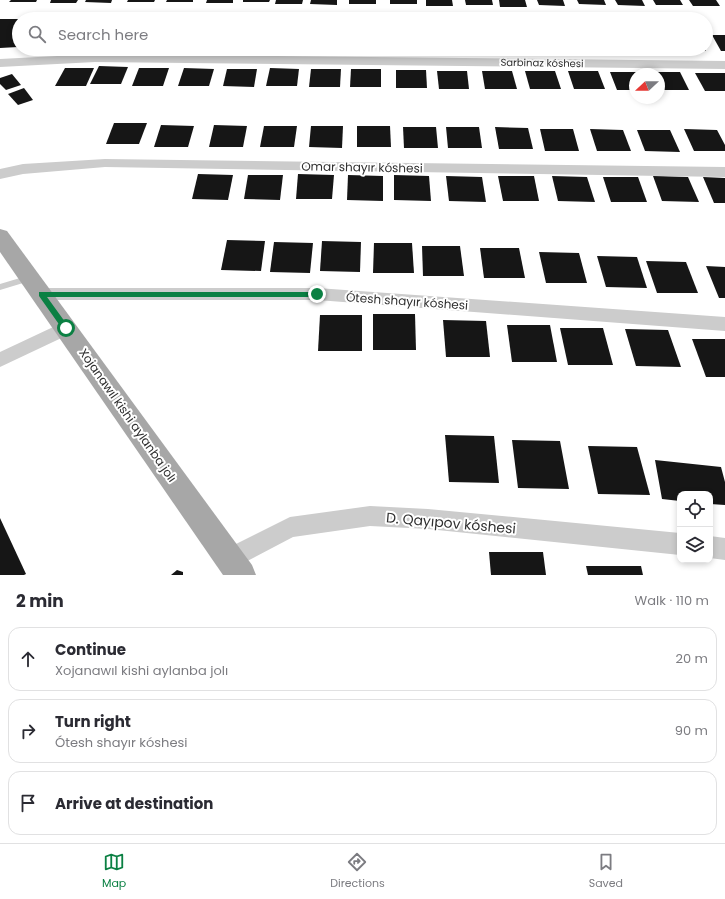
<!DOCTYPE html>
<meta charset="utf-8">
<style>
:root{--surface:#fff;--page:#f7f7f7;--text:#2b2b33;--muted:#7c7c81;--line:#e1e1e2;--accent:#0b8043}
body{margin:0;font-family:Poppins,sans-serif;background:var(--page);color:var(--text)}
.controls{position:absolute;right:12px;bottom:12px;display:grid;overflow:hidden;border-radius:8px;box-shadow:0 2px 6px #0003}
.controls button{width:36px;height:36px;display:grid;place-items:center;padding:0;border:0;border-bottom:1px solid var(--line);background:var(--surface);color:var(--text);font:20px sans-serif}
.compass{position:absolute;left:629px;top:68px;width:36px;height:36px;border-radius:50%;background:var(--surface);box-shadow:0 2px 6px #0003;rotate:248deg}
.stop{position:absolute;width:12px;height:12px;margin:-9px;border:3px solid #0b8043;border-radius:50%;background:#fff}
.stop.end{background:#0b8043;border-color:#fff;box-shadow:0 1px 4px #0008}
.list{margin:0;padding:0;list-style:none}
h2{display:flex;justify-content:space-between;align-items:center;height:52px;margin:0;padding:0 16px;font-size:17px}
h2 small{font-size:13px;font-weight:400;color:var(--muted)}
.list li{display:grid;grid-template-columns:26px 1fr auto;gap:12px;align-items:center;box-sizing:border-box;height:64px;margin:0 8px 8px;padding:0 8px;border:1px solid var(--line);border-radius:12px}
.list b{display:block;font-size:15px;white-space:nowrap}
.list p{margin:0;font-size:13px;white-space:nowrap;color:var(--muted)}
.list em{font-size:13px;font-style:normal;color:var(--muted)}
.icon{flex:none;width:22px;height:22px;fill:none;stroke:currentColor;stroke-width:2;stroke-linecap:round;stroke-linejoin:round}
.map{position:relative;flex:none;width:725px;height:575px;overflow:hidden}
.search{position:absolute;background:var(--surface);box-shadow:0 2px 6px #0003;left:12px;right:12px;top:12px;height:44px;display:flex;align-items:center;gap:10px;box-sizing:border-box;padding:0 14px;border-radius:22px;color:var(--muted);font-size:15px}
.sheet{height:268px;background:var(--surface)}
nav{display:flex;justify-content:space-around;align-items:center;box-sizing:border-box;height:56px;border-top:1px solid var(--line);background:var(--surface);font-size:11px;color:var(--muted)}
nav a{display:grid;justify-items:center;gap:2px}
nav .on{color:var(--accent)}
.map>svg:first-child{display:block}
</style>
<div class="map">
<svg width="725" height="575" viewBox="0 0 725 575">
<rect width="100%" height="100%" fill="#fff"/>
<g fill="#161616">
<polygon points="11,0 37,0 36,2 9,2"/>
<polygon points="51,0 78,0 76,3 50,3"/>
<polygon points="86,0 112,0 111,3 85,2"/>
<polygon points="128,0 155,0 154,2 127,2"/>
<polygon points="167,0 193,0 193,2 166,2"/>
<polygon points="207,0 233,0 233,3 206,3"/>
<polygon points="243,0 270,0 269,2 243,2"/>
<polygon points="276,0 303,0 302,4 275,4"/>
<polygon points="311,0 337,0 337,5 310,4"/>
<rect x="349" y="0" width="27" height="4"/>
<rect x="390" y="0" width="27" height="4"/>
<polygon points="426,0 452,0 453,6 426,6"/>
<polygon points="465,0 492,0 493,5 466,5"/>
<polygon points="499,0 525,0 527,7 500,7"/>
<polygon points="537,0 563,0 565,6 539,5"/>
<polygon points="577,0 604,0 606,5 579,4"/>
<polygon points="615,0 642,0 645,6 618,5"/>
<polygon points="653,0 680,0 683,5 656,5"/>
<polygon points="689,0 716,0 720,6 693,6"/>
<polygon points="0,19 19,19 18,47 0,48"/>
<polygon points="712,35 725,35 725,51 721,51"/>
<polygon points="638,49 667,49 668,51 639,51"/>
<polygon points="676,49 705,49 706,51 677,51"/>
<polygon points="99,66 128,67 121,84 90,84"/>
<polygon points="65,68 94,68 86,86 55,86"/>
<polygon points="139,68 169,68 163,86 132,86"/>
<polygon points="184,68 214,69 209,86 178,86"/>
<polygon points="270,68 299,69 297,86 266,86"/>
<polygon points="227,69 257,69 254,87 223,86"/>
<polygon points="311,69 341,69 340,87 309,87"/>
<polygon points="351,69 381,69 381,87 350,87"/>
<polygon points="396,70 426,70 427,88 396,88"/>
<polygon points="437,71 467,71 469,89 439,89"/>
<polygon points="482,71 512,71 517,89 485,89"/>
<polygon points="525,71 555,71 561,89 530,89"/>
<polygon points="568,71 598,71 605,89 574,89"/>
<polygon points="610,72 641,72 641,74 635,74 635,90 617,90"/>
<polygon points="650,72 680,72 689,90 659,90 659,74 651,74"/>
<polygon points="695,73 725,73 725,91 705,91"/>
<polygon points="12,74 21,85 6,90 0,84 0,78"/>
<polygon points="24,88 33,100 18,105 8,94"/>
<polygon points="114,123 147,123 139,144 106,144"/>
<polygon points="161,125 194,126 188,147 154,147"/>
<polygon points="214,125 247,126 243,147 209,147"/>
<polygon points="264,126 297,126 294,147 260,147"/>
<polygon points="311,126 343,126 342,148 309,147"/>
<polygon points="357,126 390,126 391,147 357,147"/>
<polygon points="403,127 436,127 438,148 404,148"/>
<polygon points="446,127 479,127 482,148 448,148"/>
<polygon points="495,127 528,128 533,149 499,149"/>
<polygon points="540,129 573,129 579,151 545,151"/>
<polygon points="590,129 623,130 631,151 597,151"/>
<polygon points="684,129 717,130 725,145 725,151 694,151"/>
<polygon points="637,130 670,130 680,152 645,151"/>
<polygon points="198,174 233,175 228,200 192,199"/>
<polygon points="298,174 334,175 332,199 296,199"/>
<polygon points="248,175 283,175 280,200 244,199"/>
<polygon points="348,175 383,176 383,201 347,200"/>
<polygon points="394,175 429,176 431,201 394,200"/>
<polygon points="446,176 482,177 486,202 449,201"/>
<polygon points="498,176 534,176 539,201 503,201"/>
<polygon points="552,176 587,177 595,202 558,201"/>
<polygon points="653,176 688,177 699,202 662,201"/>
<polygon points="603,177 638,177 647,202 611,202"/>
<polygon points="703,177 725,178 725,203 714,203"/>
<polygon points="227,240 265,241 261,271 221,270"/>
<polygon points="322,241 361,242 360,272 320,271"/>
<polygon points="274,242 313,243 310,273 270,272"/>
<polygon points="374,243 412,243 414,273 373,273"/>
<polygon points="422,246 460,246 464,276 423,276"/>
<polygon points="480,248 519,248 525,278 484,278"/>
<polygon points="539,252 579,253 587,283 546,283"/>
<polygon points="597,256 637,257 647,288 606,287"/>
<polygon points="646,261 686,262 698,293 657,293"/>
<polygon points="706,266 725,267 725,298 719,298"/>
<polygon points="373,314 415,314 416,350 373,350"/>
<polygon points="320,315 362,315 362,351 318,351"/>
<polygon points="443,320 486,321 490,357 446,357"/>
<polygon points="507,325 550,325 557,362 512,362"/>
<polygon points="560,328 603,328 613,365 568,365"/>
<polygon points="625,329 668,330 681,367 636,366"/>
<polygon points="692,339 725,339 725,377 706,377"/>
<polygon points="445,435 494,436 499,483 449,482"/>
<polygon points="512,440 560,441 569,489 518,488"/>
<polygon points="588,446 637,447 650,495 598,494"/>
<polygon points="655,460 721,467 725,482 725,505 710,504 710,494 680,494 680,501 662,499"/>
<polygon points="0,518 26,574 24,575 0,575"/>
<polygon points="489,552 543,552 546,575 491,575"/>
<polygon points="586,566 641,566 643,575 588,575"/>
<polygon points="177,570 183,572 183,575 171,575"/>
</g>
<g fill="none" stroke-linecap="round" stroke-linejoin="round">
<polygon fill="#ccc" fill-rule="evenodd" points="30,275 33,276 34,278 33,280 0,290 0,284"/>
<g fill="#ccc" fill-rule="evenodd">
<polygon points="95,54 725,61 725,69 95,62 0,67 0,59"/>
<polygon points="105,159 725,167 725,177 105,167 23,174 0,179 0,169 23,164"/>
<polygon points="41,288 317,288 725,317 725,331 317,300 41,300 35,298 32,294 35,290"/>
<polygon points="66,321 72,323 75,328 72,333 0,367 0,352"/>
<polygon points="370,506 428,509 680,533 680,555 428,529 370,526 293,537 230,570 222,567 219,559 222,551 290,517"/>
<polygon points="710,536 725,538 725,560 710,558"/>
</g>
<polygon fill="#a7a7a7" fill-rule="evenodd" points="0,229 7,231 252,565 256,575 223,575 0,252"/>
</g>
<polygon fill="#0b8043" points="39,292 317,292 320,294 317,297 47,297 68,326 69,328 66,331 63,330 39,296"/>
<g text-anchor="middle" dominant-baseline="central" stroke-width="4" stroke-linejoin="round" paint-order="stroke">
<g font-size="10" fill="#2f2f2f" stroke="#fff">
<text transform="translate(542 63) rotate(1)">Sarbinaz kóshesi</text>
</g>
<g font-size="12" fill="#2f2f2f" stroke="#fff">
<text transform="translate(362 167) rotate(1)">Omar shayır kóshesi</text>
<text transform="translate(407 301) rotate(4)">Ótesh shayır kóshesi</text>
<text transform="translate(128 415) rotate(55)">Xojanawıl kishi aylanba jolı</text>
</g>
<g font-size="14" fill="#2f2f2f" stroke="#fff">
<text transform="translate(451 523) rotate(5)">D. Qayıpov kóshesi</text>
</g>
</g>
</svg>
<div class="controls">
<button><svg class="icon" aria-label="locate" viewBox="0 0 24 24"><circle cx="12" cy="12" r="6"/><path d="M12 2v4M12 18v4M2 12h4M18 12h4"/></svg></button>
<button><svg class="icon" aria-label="layers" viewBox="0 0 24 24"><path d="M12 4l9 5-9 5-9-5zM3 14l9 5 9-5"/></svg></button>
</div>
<svg class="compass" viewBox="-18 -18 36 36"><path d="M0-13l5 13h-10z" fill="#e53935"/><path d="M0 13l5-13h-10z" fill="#7c7c81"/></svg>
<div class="stop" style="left:66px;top:328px"></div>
<div class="stop end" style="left:317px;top:294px"></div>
<div class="search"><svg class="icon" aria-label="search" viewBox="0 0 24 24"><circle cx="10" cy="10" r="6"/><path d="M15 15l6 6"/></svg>Search here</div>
</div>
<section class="sheet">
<h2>2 min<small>Walk · 110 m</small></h2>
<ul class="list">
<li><svg class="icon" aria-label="ahead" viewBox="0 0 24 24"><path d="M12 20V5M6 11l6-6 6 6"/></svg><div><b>Continue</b><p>Xojanawıl kishi aylanba jolı</p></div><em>20 m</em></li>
<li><svg class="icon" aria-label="right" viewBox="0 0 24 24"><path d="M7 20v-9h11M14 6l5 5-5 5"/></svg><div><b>Turn right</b><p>Ótesh shayır kóshesi</p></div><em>90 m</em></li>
<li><svg class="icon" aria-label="arrive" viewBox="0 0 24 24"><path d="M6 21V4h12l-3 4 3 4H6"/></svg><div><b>Arrive at destination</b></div></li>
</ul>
</section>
<nav>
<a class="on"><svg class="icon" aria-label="map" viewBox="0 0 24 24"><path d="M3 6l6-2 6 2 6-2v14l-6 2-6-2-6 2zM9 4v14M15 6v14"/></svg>Map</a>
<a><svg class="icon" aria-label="directions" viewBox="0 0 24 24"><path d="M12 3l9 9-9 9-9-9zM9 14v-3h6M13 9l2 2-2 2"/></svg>Directions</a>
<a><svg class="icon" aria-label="saved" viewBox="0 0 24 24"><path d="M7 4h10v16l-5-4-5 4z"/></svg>Saved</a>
</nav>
